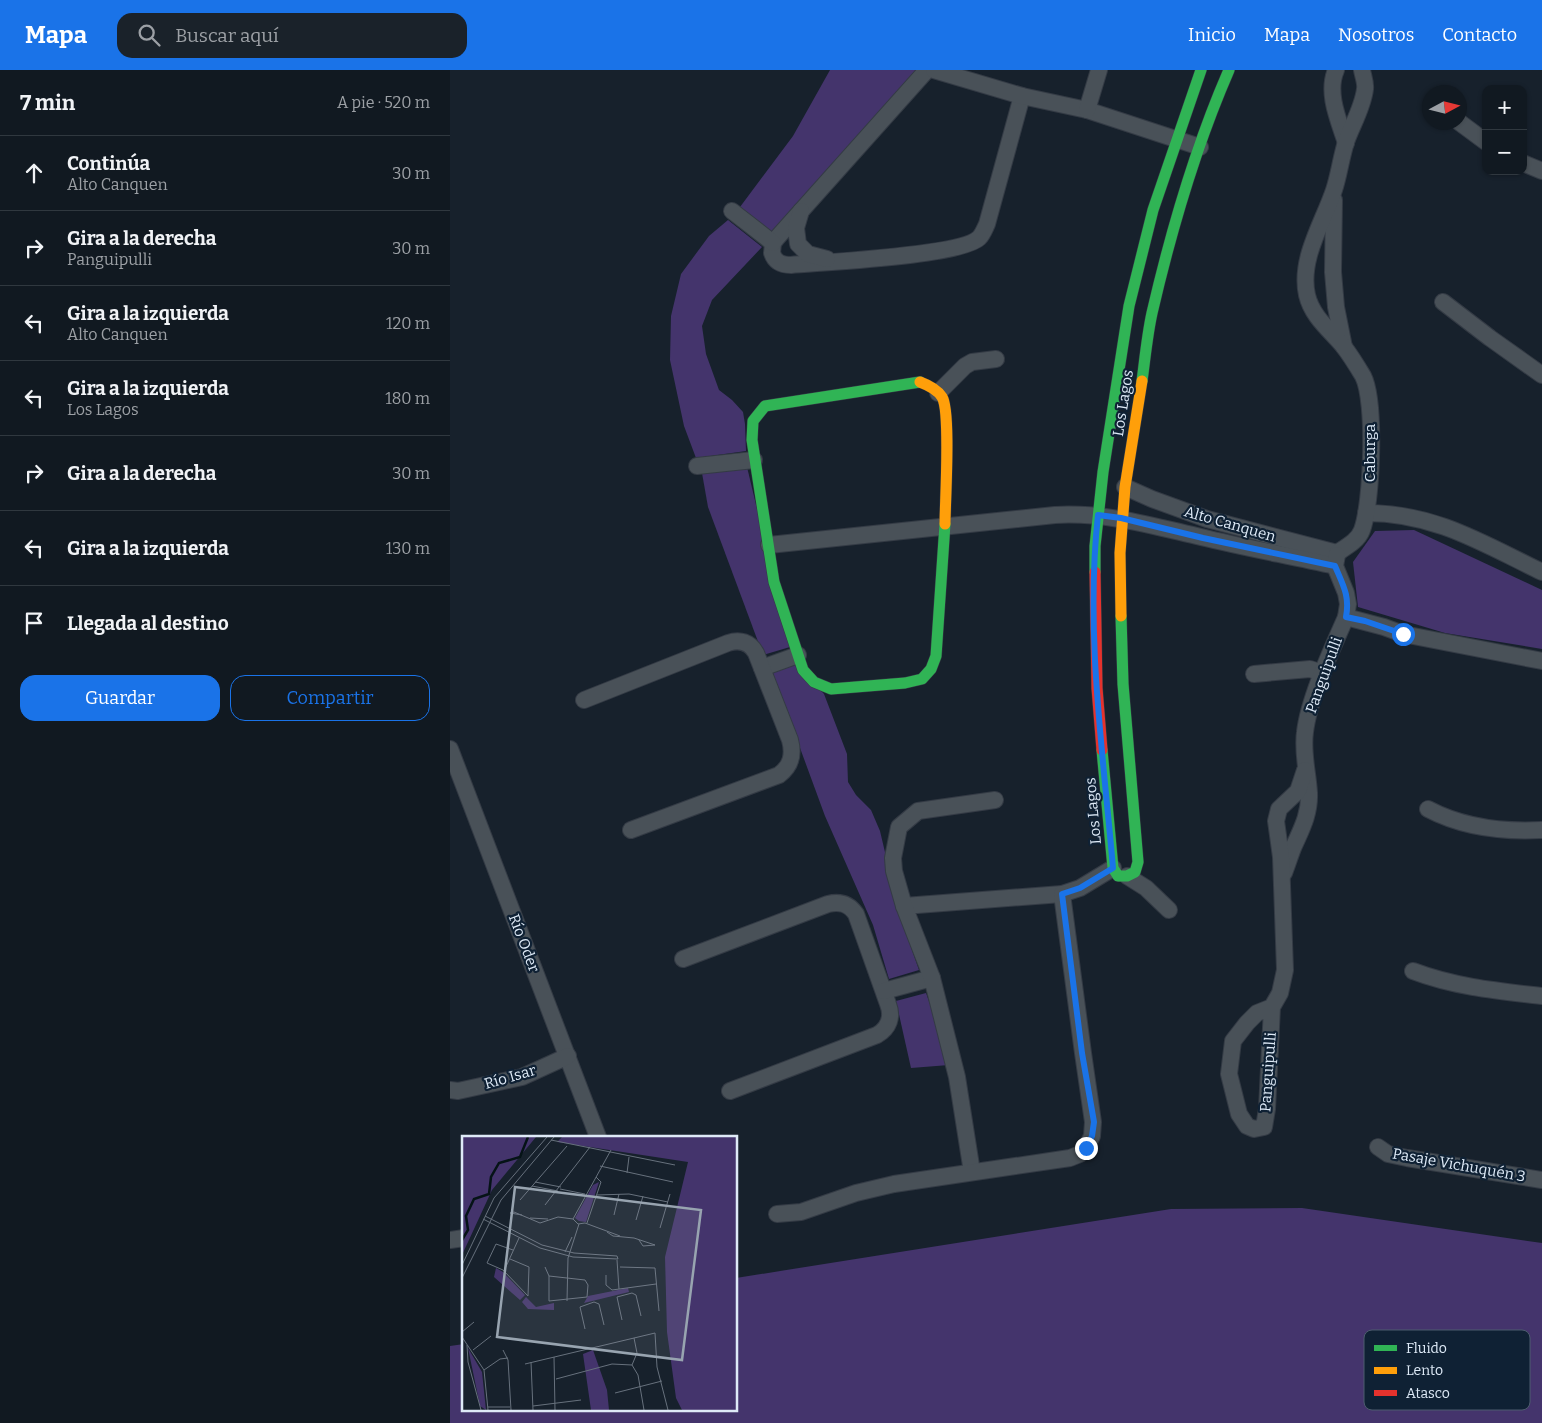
<!DOCTYPE html>
<html lang="es">
<meta charset="utf-8">
<style>
:root{--surface:#111921;--page:#1a222a;--text:#f1f3f6;--muted:#9ca0a5;--line:#30383f;--accent:#1a73e8}
body{margin:0;font-family:Bitter,serif;background:var(--page);color:var(--text)}
.controls{position:absolute;right:15px;top:15px;display:grid;overflow:hidden;border-radius:10px;box-shadow:0 1px 4px #0004}
.controls button{width:45px;height:45px;display:grid;place-items:center;padding:0;border:0;border-bottom:1px solid var(--line);background:var(--surface);color:var(--text);font:25px sans-serif}
.compass{position:absolute;left:972px;top:15px;width:45px;height:45px;border-radius:50%;background:var(--surface);box-shadow:0 1px 4px #0004;rotate:83deg}
.stop{position:absolute;width:15px;height:15px;margin:-11px;border:4px solid #1a73e8;border-radius:50%;background:#fff}
.stop.end{background:#1a73e8;border-color:#fff;box-shadow:0 1px 5px #0008}
.list{margin:0;padding:0;list-style:none}
h2{display:flex;justify-content:space-between;align-items:center;height:65px;margin:0;padding:0 20px;font-size:21px}
h2 small{font-size:16px;font-weight:400;color:var(--muted)}
.list li{display:grid;grid-template-columns:32px 1fr auto;gap:15px;align-items:center;box-sizing:border-box;height:75px;padding:0 20px;border-top:1px solid var(--line)}
.list b{display:block;font-size:19px;white-space:nowrap}
.list p{margin:0;font-size:16px;white-space:nowrap;color:var(--muted)}
.list em{font-size:16px;font-style:normal;color:var(--muted)}
.actions{display:flex;gap:10px;padding:15px 20px}
.actions a{flex:1;padding:11px 0;border:1px solid var(--accent);border-radius:15px;text-align:center;font-size:18px;color:var(--accent)}
.actions .main{background:var(--accent);color:#fff}
.icon{flex:none;width:28px;height:28px;fill:none;stroke:currentColor;stroke-width:2;stroke-linecap:round;stroke-linejoin:round}
.map{position:relative;flex:none;width:1092px;height:1353px;overflow:hidden}
header{display:flex;align-items:center;gap:30px;box-sizing:border-box;height:70px;padding:0 25px;background:var(--accent);color:#fff}
header strong{font-size:24px}
nav{display:flex;gap:28px;margin-inline-start:auto;font-size:18px}
.search{width:350px;height:45px;background:var(--page);display:flex;align-items:center;gap:12px;box-sizing:border-box;padding:0 18px;border-radius:15px;color:var(--muted);font-size:19px}
main{display:flex}
aside{flex:1;background:var(--surface)}
.map>svg:first-child{display:block}
</style>
<header>
<strong>Mapa</strong>
<div class="search"><svg class="icon" aria-label="search" viewBox="0 0 24 24"><circle cx="10" cy="10" r="6"/><path d="M15 15l6 6"/></svg>Buscar aquí</div>
<nav><a>Inicio</a><a>Mapa</a><a>Nosotros</a><a>Contacto</a></nav>
</header>
<main>
<aside>
<h2>7 min<small>A pie · 520 m</small></h2>
<ul class="list">
<li><svg class="icon" aria-label="ahead" viewBox="0 0 24 24"><path d="M12 20V5M6 11l6-6 6 6"/></svg><div><b>Continúa</b><p>Alto Canquen</p></div><em>30 m</em></li>
<li><svg class="icon" aria-label="right" viewBox="0 0 24 24"><path d="M7 20v-9h11M14 6l5 5-5 5"/></svg><div><b>Gira a la derecha</b><p>Panguipulli</p></div><em>30 m</em></li>
<li><svg class="icon" aria-label="left" viewBox="0 0 24 24"><path d="M17 20v-9H6M10 6l-5 5 5 5"/></svg><div><b>Gira a la izquierda</b><p>Alto Canquen</p></div><em>120 m</em></li>
<li><svg class="icon" aria-label="left" viewBox="0 0 24 24"><path d="M17 20v-9H6M10 6l-5 5 5 5"/></svg><div><b>Gira a la izquierda</b><p>Los Lagos</p></div><em>180 m</em></li>
<li><svg class="icon" aria-label="right" viewBox="0 0 24 24"><path d="M7 20v-9h11M14 6l5 5-5 5"/></svg><div><b>Gira a la derecha</b></div><em>30 m</em></li>
<li><svg class="icon" aria-label="left" viewBox="0 0 24 24"><path d="M17 20v-9H6M10 6l-5 5 5 5"/></svg><div><b>Gira a la izquierda</b></div><em>130 m</em></li>
<li><svg class="icon" aria-label="arrive" viewBox="0 0 24 24"><path d="M6 21V4h12l-3 4 3 4H6"/></svg><div><b>Llegada al destino</b></div></li>
</ul>
<div class="actions"><a class="main">Guardar</a><a>Compartir</a></div>
</aside>
<div class="map">
<svg width="1092" height="1353" viewBox="0 0 1092 1353">
<rect width="100%" height="100%" fill="#17212c"/>
<g fill="#44346c">
<polygon points="380,0 468,0 324,165 290,137 343,66"/>
<polygon points="278,150 312,177 262,230 252,256 256,284 269,320 282,330 293,342 295,354 296,381 246,388 234,356 220,290 221,246 231,204 259,166"/>
<polygon points="297,397 340,577 313,585 258,437 252,403"/>
<polygon points="964,460 1092,520 1092,579 995,563 908,537 903,492 925,461"/>
<polygon points="343,591 374,624 397,684 398,712 406,725 421,740 430,761 450,846 469,900 439,909 423,855 375,746 321,599"/>
<polygon points="476,923 488,956 499,995 461,998 446,931"/>
<polygon points="852,1138 1092,1173 1092,1353 0,1353 0,1276 14,1274 14,1339 286,1339 286,1208 721,1139"/>
</g>
<g fill="none" stroke-linecap="round" stroke-linejoin="round">
<defs>
<g id="street">
<path d="M 477,0 L 326,169 L 323,173 L 322,183 C 325,192 331,195 341,195 C 373,192 511,186 529,168 C 533,164 535,158 537,154 L 572,26"/>
<polyline points="484,0 572,26 637,40 750,77"/>
<path d="M 886,0 C 876,23 889,51 896,73"/>
<polyline points="637,40 649,0"/>
<polyline points="1009,52 1036,72"/>
<polyline points="1073,93 1092,101"/>
<polyline points="884,130 883,202 886,237 894,277"/>
<polyline points="282,141 323,173"/>
<polyline points="351,141 346,158 348,174 358,184 377,189"/>
<polyline points="993,232 1040,268 1092,305"/>
<polyline points="488,323 515,296 522,292 546,289"/>
<polyline points="247,396 304,390"/>
<polyline points="675,417 702,429 757,449 887,483"/>
<path d="M 916,443 C 985,443 1032,473 1092,502"/>
<path d="M 319,475 L 605,445 C 656,442 703,456 751,467 C 796,478 841,486 885,496"/>
<path d="M 887,483 C 896,477 908,471 912,460 C 922,433 926,331 913,306 C 907,296 901,286 894,277 C 881,261 862,247 857,225 C 849,189 873,153 884,120 C 889,105 891,88 896,72 C 902,55 913,37 915,19 C 916,13 913,6 912,0"/>
<polyline points="896,547 934,557 953,564 1092,591"/>
<polyline points="312,598 348,585"/>
<polyline points="804,604 860,599 873,603"/>
<path d="M 134,630 L 278,573 C 290,569 300,572 306,583 L 340,670 C 344,685 341,696 329,705 L 181,760"/>
<polyline points="0,679 148,1067"/>
<path d="M 978,739 C 1012,757 1054,762 1092,760"/>
<path d="M 834,803 C 837,795 840,786 843,778 C 851,760 860,744 859,723 C 858,703 852,683 855,662 C 859,628 882,579 896,547 L 898,534 L 896,523 L 885,496 L 887,485"/>
<polyline points="677,806 696,818 719,840"/>
<polyline points="454,836 612,824 630,818 663,798"/>
<path d="M 233,889 L 378,834 C 390,831 399,834 406,844 L 438,934 C 443,947 439,958 427,965 L 280,1021"/>
<path d="M 963,901 C 1005,917 1048,921 1092,926"/>
<polyline points="434,921 482,908"/>
<polyline points="822,937 807,943 797,953 783,971 779,1004 789,1044 797,1056 804,1059 814,1057 817,1039 822,937 830,923 835,900 831,787 826,751 829,739 848,721 855,700"/>
<polyline points="0,1020 8,1021 72,1007 118,986"/>
<polyline points="928,1077 938,1084 957,1088 1092,1110"/>
<polyline points="522,1102 507,1007 482,908 454,836 444,801 443,788 449,757 468,741 545,730"/>
<polyline points="327,1144 351,1142 406,1123 444,1114 620,1088 630,1084 636,1078 642,1066 643,1052 633,983 612,824"/>
<polyline points="0,1170 14,1168"/>
</g>
<g id="fast">
<path d="M 692,311 C 695,289 697,266 702,243 C 721,161 745,78 779,0"/>
<polyline points="470,312 315,336 303,351 302,370 324,512 353,600 364,612 381,619 455,613 472,609 481,599 486,586 495,454"/>
<polyline points="645,502 645,476 653,402 679,236 703,140 751,0"/>
<polyline points="652,680 663,798 668,806 677,806 685,802 688,792 673,614 671,546"/>
</g>
<g id="slow">
<path d="M 470,312 C 478,315 487,319 492,327 C 501,341 495,433 495,454"/>
<polyline points="671,546 670,483 675,417 692,311"/>
</g>
<polyline id="jam" points="645,502 647,618 652,680"/>
</defs>
<use href="#street" stroke="#343b45" stroke-width="18"/>
<use href="#fast" stroke="#343b45" stroke-width="12"/>
<use href="#slow" stroke="#343b45" stroke-width="12"/>
<use href="#jam" stroke="#343b45" stroke-width="12"/>
<use href="#street" stroke="#495158" stroke-width="16"/>
<use href="#fast" stroke="#30b455" stroke-width="11"/>
<use href="#slow" stroke="#ff9f0a" stroke-width="11"/>
<use href="#jam" stroke="#e5322d" stroke-width="11"/>
</g>
<g fill="none" stroke-linecap="round" stroke-linejoin="round">
<path stroke="#1a73e8" stroke-width="6" d="M 636,1078 L 642,1066 L 644,1052 L 632,983 L 612,824 L 630,818 L 663,798 C 653,681 635,562 648,445 L 671,448 L 753,468 L 885,496 C 893,515 900,526 896,547 L 915,551 L 953,564"/>
</g>
<g text-anchor="middle" dominant-baseline="central" stroke-width="4.5" stroke-linejoin="round" paint-order="stroke">
<g font-size="15" fill="#deeaf7" stroke="#0f2134">
<text transform="translate(673 333) rotate(-81)">Los Lagos</text>
<text transform="translate(920 383) rotate(-90)">Caburga</text>
<text transform="translate(780 454) rotate(16)">Alto Canquen</text>
<text transform="translate(874 605) rotate(-70)">Panguipulli</text>
<text transform="translate(643 741) rotate(-95)">Los Lagos</text>
<text transform="translate(74 873) rotate(69)">Río Oder</text>
<text transform="translate(818 1002) rotate(-86)">Panguipulli</text>
<text transform="translate(60 1007) rotate(-16)">Río Isar</text>
<text transform="translate(1009 1095) rotate(10)">Pasaje Vichuquén 3</text>
</g>
</g>
<g transform="translate(12 1066)">
<rect width="275" height="275" fill="#17212c"/>
<path d="M 0,1 L 74,1 L 30,54 L 0,119 ZM 100,1 L 275,1 L 275,274 L 220,274 L 214,262 L 205,196 L 203,121 L 226,26 L 95,6 ZM 137,46 L 124,86 L 117,85 L 113,82 L 131,49 ZM 34,132 L 41,136 L 63,159 L 58,164 L 32,141 ZM 166,152 L 167,156 L 122,167 L 126,160 ZM 64,161 L 74,171 L 92,167 L 92,174 L 66,173 L 60,166 ZM 6,212 L 20,236 L 24,274 L 18,270 ZM 131,214 L 145,254 L 147,274 L 129,274 L 121,218 Z" fill="#44346c"/>
<path fill="none" stroke="#051316" stroke-width="2.5" d="M 0,104 L 6,94 L 4,80 L 12,63 L 27,58 L 29,41 L 37,27 L 58,21 L 66,1"/>
<path fill="none" stroke="#67717d" stroke-width="1" d="M 89,4 L 213,29M 138,30 L 211,46M 165,37 L 167,21M 73,46 L 99,51M 70,50 L 96,55M 98,53 L 123,58M 135,59 L 167,58 L 206,66M 58,64 L 105,10M 83,69 L 128,11M 60,79 L 48,77 L 52,76 L 78,87 L 96,81 L 111,83 L 116,88M 152,79 L 157,58M 68,82 L 86,83M 21,83 L 78,112 L 111,121 L 156,123 L 155,120 L 112,117 L 80,109 L 23,80M 111,83 L 149,14M 174,84 L 181,60M 125,87 L 139,46 L 134,41M 116,88 L 123,87 L 158,100M 198,92 L 208,58M 145,96 L 151,100 L 172,102 L 193,109M 177,104 L 181,110 L 193,109M 103,116 L 110,101M 48,123 L 67,131 L 66,160 L 41,134 L 25,127 L 34,108 L 51,114M 155,124 L 157,153M 0,129 L 32,62 L 85,1M 83,131 L 87,140 L 87,165 L 125,161 L 126,149 L 123,144 L 87,140M 158,131 L 193,132 L 197,175M 42,135 L 57,102M 144,139 L 144,149 L 150,154 L 194,148M 0,142 L 39,64 L 92,1M 105,165 L 106,122 L 117,88M 160,184 L 155,161 L 170,157 L 174,159 L 179,180M 123,193 L 118,171 L 132,166 L 137,168 L 142,189M 0,196 L 12,186M 0,201 L 22,234 L 26,274M 5,209 L 6,226 L 19,274M 11,214 L 29,200M 41,214 L 46,224 L 49,274M 92,221 L 93,274M 69,226 L 71,274M 63,228 L 193,197 L 195,231 L 206,274M 170,229 L 176,239 L 182,274M 170,229 L 175,217 L 172,202M 22,234 L 38,223 L 46,222M 94,243 L 150,228 L 170,229M 153,257 L 200,245M 71,270 L 119,264M 26,271 L 48,271"/>
<path fill="#98a4b0" fill-opacity="0.15" stroke="#98a4b0" stroke-width="2.5" d="M 53,51 L 239,74 L 220,224 L 35,201 Z"/>
<rect width="275" height="275" fill="none" stroke="#deeaf7" stroke-width="2.5"/>
</g>
<rect x="914" y="1260" width="166" height="80" rx="8" fill="#0f2134" stroke="#4d5d6e" stroke-width="1"/>
<rect x="924" y="1275" width="23" height="6" fill="#30b455"/>
<rect x="924" y="1297" width="23" height="7" fill="#ff9f0a"/>
<rect x="924" y="1320" width="23" height="6" fill="#e5322d"/>
<g font-size="14" fill="#deeaf7">
<text x="956" y="1283">Fluido</text>
<text x="956" y="1305">Lento</text>
<text x="956" y="1328">Atasco</text>
</g>
</svg>
<div class="controls">
<button>+</button>
<button>−</button>
</div>
<svg class="compass" viewBox="-18 -18 36 36"><path d="M0-13l5 13h-10z" fill="#e53935"/><path d="M0 13l5-13h-10z" fill="#9ca0a5"/></svg>
<div class="stop" style="left:953px;top:564px"></div>
<div class="stop end" style="left:636px;top:1078px"></div>
</div>
</main>
